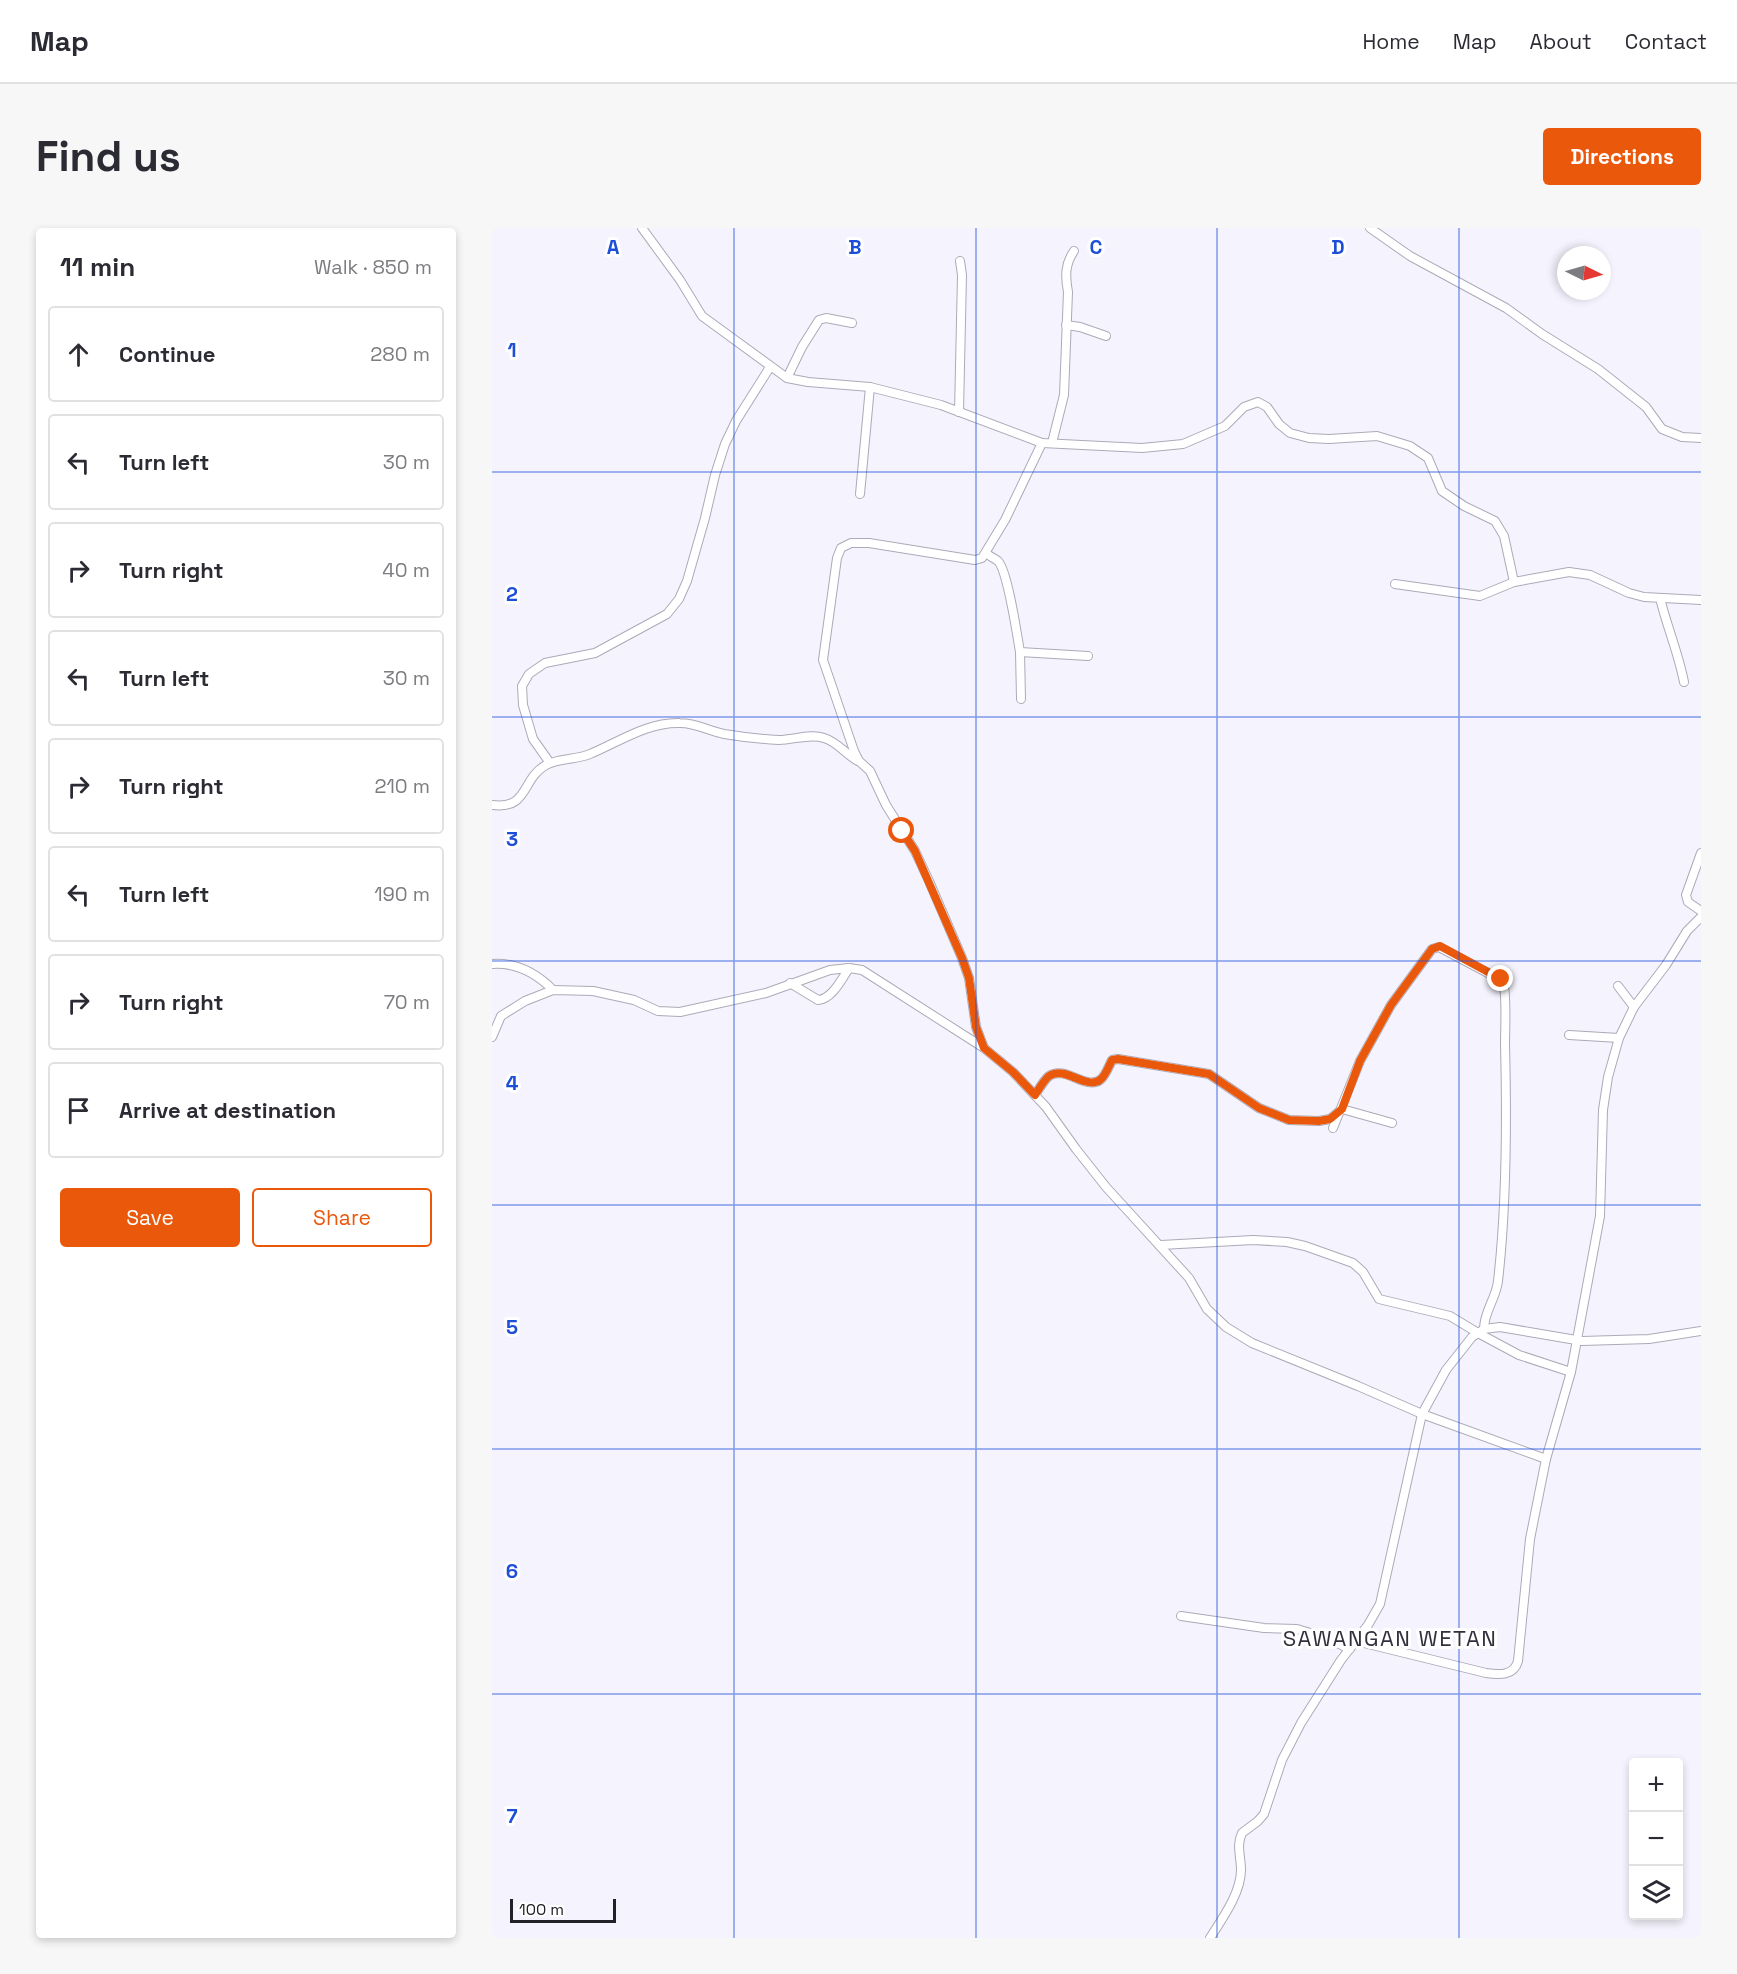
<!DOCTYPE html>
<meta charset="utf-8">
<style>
:root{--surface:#fff;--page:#f7f7f7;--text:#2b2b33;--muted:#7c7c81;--line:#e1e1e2;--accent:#ea580c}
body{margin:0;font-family:"Space Grotesk",sans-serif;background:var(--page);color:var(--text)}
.controls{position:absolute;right:18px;bottom:18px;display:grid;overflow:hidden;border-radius:6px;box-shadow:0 3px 9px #0003}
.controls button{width:54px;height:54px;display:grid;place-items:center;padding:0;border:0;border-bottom:2px solid var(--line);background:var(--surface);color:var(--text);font:30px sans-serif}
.compass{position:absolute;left:1065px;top:18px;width:54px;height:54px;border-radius:50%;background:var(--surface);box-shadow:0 3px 9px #0003;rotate:95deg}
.scale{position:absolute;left:18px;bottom:15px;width:106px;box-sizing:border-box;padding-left:6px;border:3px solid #222127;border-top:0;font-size:16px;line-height:21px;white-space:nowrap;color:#222127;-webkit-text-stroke:4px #fff;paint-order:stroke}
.stop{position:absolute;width:18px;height:18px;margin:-14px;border:4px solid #ea580c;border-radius:50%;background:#fff}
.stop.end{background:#ea580c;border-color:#fff;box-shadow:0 2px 6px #0008}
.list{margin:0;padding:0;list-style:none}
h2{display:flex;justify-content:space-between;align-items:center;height:78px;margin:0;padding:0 24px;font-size:26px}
h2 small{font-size:20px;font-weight:400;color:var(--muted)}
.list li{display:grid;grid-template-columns:39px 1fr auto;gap:18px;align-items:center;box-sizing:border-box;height:96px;margin:0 12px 12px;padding:0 12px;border:2px solid var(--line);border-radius:6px}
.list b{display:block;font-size:22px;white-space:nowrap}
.list em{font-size:20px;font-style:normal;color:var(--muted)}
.actions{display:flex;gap:12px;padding:18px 24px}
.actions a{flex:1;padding:14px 0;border:2px solid var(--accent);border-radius:6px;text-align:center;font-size:21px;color:var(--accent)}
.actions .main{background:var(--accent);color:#fff}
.icon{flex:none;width:33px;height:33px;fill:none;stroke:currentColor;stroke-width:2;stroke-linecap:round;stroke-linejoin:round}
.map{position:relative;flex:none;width:1209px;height:1710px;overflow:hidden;border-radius:6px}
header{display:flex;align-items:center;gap:36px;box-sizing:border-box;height:84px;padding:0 30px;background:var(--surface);border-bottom:2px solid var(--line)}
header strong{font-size:28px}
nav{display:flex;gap:33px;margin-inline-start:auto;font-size:21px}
.intro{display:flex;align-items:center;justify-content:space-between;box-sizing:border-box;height:144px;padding:0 36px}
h1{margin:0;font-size:42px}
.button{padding:15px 27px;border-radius:6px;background:var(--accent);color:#fff;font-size:21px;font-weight:700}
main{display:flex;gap:36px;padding:0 36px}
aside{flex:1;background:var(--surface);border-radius:6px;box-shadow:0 3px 9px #0003}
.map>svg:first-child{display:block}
</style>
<header>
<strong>Map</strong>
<nav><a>Home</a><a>Map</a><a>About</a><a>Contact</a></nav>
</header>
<div class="intro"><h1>Find us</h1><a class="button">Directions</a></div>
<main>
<aside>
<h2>11 min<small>Walk · 850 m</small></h2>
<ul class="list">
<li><svg class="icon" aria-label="ahead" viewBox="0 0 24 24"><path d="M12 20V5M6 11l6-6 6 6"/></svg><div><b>Continue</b></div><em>280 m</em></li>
<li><svg class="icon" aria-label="left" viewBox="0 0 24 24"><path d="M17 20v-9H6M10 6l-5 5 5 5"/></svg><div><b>Turn left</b></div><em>30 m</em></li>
<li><svg class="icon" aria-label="right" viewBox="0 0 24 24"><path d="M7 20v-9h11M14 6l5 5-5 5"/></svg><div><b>Turn right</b></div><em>40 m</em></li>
<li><svg class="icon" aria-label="left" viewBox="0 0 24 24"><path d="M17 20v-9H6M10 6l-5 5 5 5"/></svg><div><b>Turn left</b></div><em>30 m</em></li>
<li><svg class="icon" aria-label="right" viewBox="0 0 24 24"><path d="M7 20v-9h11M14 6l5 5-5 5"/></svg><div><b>Turn right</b></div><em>210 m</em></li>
<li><svg class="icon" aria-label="left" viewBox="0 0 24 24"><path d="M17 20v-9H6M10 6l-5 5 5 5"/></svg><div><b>Turn left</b></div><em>190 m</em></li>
<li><svg class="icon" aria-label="right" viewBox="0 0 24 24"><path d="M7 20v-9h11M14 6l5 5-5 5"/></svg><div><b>Turn right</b></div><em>70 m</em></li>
<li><svg class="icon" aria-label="arrive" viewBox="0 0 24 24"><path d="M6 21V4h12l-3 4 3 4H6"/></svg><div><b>Arrive at destination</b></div></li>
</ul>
<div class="actions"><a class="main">Save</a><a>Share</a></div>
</aside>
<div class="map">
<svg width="1209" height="1710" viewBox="0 0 1209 1710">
<rect width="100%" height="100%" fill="#f5f4fe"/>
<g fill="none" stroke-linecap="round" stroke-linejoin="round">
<defs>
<g id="minor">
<polyline points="150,0 188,52 210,88 295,150 316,154 378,159 449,177 550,215 513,292 490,330 483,332 377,315 359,315 349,320 345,330 331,432 362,523 367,533 378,543 394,577 423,623 437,653 470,730 477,750 484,799 492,820"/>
<polyline points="878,0 918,28 1014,80 1050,106 1106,141 1154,179 1170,201 1190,209 1209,210"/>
<polyline points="574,97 588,99 614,108"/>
<polyline points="295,150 310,119 327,92 334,90 360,95"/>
<polyline points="467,184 470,47 468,33"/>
<polyline points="550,215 650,220 691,216 733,198 752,179 766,174 775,179 787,196 798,205 817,210 837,211 885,208 918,218 936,230 950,263 972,278 1003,293 1012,308 1022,354"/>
<path d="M 560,215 L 572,167 L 576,64 C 573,48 573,36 582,23"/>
<polyline points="368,266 378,159"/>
<path d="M 494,325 C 497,328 502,330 506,333 C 516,344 525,407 528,424 L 596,428"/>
<polyline points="903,356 988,368 1022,354 1077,344 1098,347 1137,365 1152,369 1209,372"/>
<path d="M 1168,370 C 1175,399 1186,424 1192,454"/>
<polyline points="528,424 529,471"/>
<polyline points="58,535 41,511 31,477 30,458 37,446 53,435 103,425 175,386 187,371 195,353 213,290 223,247 233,216 244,193 278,139"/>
<path d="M 0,577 C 37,582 29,551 54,537 C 67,530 84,532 98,526 C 127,514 155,494 188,495 C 204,495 217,503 232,506 C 250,509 269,511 287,512 C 301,512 319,505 332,510 C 346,514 354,527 366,533"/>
<polyline points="1209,625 1194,667 1196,674 1209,683"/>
<path d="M 0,736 C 25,734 44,745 61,762"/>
<path d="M 298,755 L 326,772 C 340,771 350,751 357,740"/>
<polyline points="1126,758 1142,779"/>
<polyline points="1077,807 1127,810"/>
<polyline points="0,809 9,788 33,773 61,762 101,763 142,772 166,783 188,784 274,765 338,742 357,740 370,742 492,820 521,844 554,879 584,921 614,959 697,1050 715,1081 734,1099 760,1115 866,1158 930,1186 1054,1231 1079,1144 1108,988 1111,882 1116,849 1127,810 1142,779 1174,737 1195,703 1209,689"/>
<path d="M 543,867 C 547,861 552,852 557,848 C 573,837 593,862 608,852 C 613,849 617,838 620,832 L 626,831 L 717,846 L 767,880 L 797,892 L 827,893 L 838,891 L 850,881 L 900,895"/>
<path d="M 841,900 L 868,833 L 899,777 L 940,721 L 947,719 L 1011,753 C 1015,767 1013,800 1013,816 C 1015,895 1015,975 1006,1053 C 1004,1071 992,1083 992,1101"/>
<polyline points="669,1017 761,1012 795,1014 813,1018 861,1035 871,1044 887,1071 958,1088 986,1105 1027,1127 1079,1144"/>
<polyline points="689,1388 772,1400 805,1401 832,1409 858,1421"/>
<path d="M 864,1413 L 994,1445 C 1007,1447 1022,1448 1026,1433 L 1038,1311 L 1054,1231"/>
<path d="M 718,1710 C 730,1691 749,1665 749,1642 C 749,1628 744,1618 750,1605 L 766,1593 L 772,1586 L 790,1532 L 809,1495 L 849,1432 L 876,1397 L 888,1376 L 930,1186 L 954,1142 L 980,1109 L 992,1101 L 1008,1099 L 1090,1113 L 1157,1111 L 1209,1103"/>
</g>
</defs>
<use href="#minor" stroke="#abaab8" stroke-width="10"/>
<use href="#minor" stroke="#fff" stroke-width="8"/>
</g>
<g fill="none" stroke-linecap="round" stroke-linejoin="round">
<path stroke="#ea580c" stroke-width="8" d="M 410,603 L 423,623 L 470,730 L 477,750 L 484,799 L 492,820 L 521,844 L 543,867 C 547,861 552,852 557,848 C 573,837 594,862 608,852 C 613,849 617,838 620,832 L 626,831 L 717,846 L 767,880 L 797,892 L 827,893 L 838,891 L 850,881 L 868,833 L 899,777 L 940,721 L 948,718 L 1009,751"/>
</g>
<path fill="none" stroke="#1d4ed8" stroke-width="1.5" stroke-opacity="0.55" d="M 242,0 L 242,1710M 484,0 L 484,1710M 725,0 L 725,1710M 967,0 L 967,1710M 0,244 L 1209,244M 0,489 L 1209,489M 0,733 L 1209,733M 0,977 L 1209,977M 0,1221 L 1209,1221M 0,1466 L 1209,1466"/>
<g text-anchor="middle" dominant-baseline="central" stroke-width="6" stroke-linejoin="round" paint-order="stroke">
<g font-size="22" letter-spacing="1.5" fill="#31303c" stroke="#fff">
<text x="898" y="1410">SAWANGAN WETAN</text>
</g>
</g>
<g font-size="20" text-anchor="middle" font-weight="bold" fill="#1d4ed8" stroke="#fff" stroke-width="6" stroke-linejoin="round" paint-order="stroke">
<text x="121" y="26">A</text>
<text x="363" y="26">B</text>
<text x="604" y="26">C</text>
<text x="846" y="26">D</text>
<text x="20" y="129">1</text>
<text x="20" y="373">2</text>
<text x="20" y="618">3</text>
<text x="20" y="862">4</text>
<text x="20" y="1106">5</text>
<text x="20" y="1350">6</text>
<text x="20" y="1595">7</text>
</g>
</svg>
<div class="controls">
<button>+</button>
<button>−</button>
<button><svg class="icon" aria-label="layers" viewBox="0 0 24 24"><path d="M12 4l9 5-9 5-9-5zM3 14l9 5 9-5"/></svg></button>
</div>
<svg class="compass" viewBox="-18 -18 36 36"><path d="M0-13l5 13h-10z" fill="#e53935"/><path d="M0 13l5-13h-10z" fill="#7c7c81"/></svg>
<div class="scale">100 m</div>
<div class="stop" style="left:410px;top:603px"></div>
<div class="stop end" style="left:1009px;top:751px"></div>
</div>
</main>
